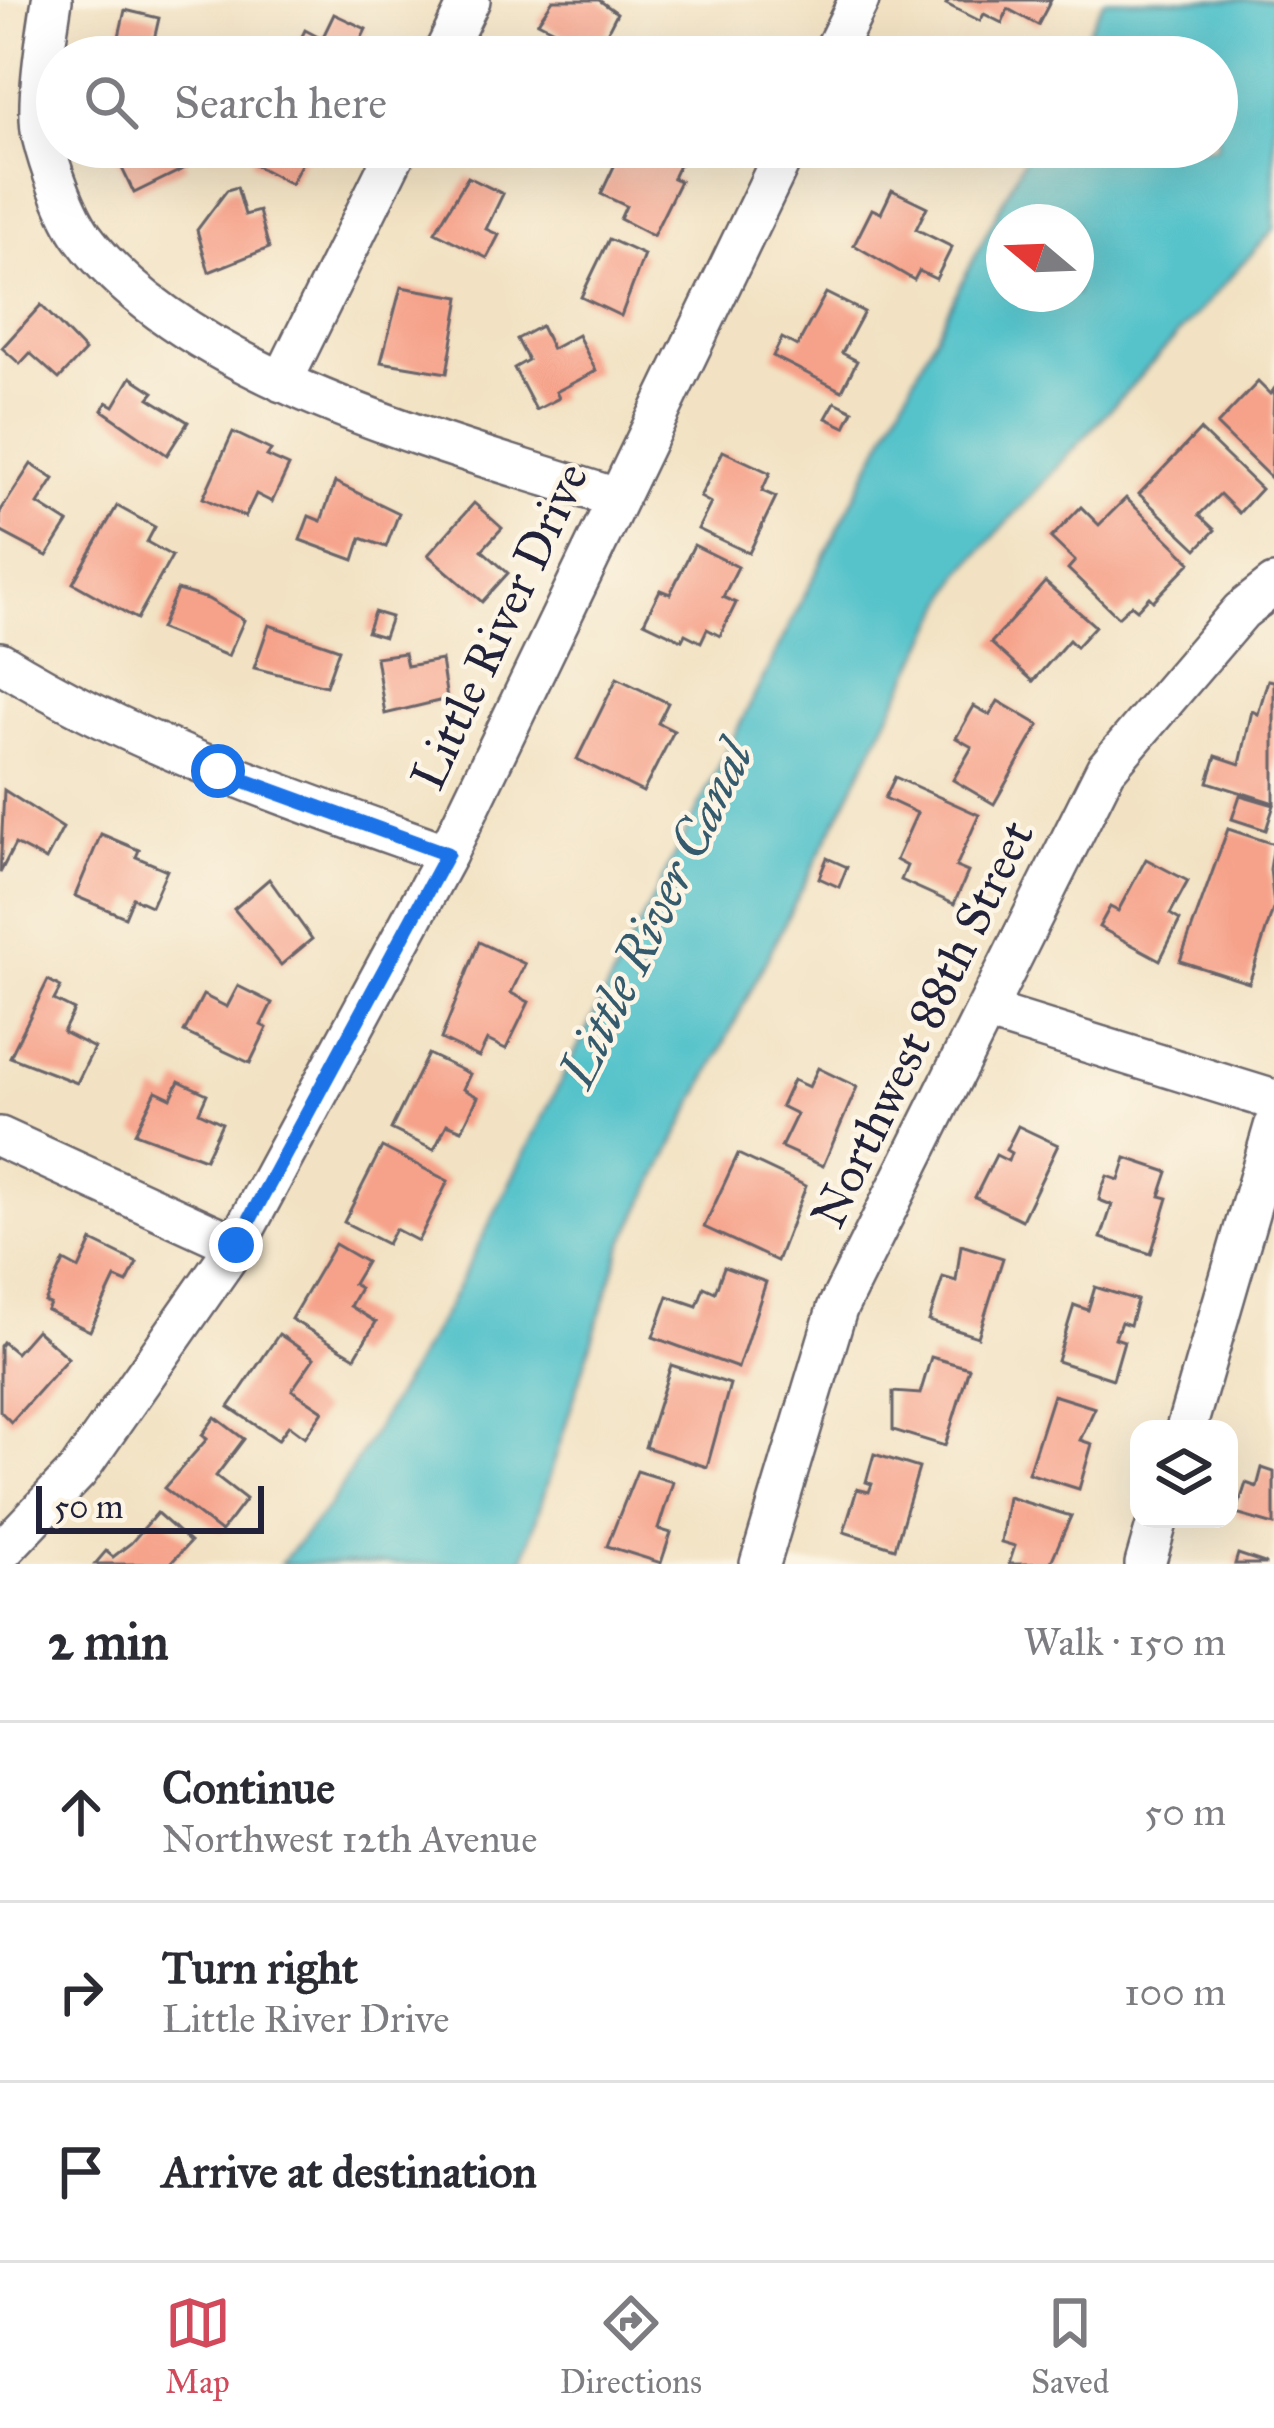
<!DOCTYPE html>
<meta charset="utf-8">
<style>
:root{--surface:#fff;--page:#f2f2f3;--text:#2b2b33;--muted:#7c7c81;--line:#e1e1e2;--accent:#d1495b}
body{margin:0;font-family:"IM FELL Great Primer",serif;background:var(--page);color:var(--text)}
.controls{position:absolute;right:36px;bottom:36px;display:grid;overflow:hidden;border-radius:24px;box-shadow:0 12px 48px #0002}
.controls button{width:108px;height:108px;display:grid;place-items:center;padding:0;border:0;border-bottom:3px solid var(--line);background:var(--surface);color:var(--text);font:60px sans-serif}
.compass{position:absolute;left:986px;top:204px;width:108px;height:108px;border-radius:50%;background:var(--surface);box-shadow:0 12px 48px #0002;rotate:289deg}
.scale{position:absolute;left:36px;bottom:30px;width:228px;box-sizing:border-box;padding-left:12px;border:6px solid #22223b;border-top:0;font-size:33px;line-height:42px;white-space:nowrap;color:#22223b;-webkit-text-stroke:9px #fcf5e5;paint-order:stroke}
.stop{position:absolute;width:36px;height:36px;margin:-27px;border:9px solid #1a73e8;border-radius:50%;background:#fff}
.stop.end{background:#1a73e8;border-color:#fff;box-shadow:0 3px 12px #0008}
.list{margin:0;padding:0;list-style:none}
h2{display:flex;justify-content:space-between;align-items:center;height:156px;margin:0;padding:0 48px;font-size:51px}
h2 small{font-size:39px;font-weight:400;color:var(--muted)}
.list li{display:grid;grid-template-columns:78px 1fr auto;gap:36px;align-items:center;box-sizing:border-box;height:180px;padding:0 48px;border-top:3px solid var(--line)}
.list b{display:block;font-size:45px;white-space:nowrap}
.list p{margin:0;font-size:39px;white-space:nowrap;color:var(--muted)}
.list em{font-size:39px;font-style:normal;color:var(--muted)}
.icon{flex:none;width:66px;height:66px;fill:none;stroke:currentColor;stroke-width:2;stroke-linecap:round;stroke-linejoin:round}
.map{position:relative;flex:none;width:1274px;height:1564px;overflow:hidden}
.search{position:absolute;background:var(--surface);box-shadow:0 12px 48px #0002;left:36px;right:36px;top:36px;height:132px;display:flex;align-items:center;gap:30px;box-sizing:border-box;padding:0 42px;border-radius:66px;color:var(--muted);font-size:45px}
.sheet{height:696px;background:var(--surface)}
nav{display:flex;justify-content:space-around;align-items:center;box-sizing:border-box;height:168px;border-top:3px solid var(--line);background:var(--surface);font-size:33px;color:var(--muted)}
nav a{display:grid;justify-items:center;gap:6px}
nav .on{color:var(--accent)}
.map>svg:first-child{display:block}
</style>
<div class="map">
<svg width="1274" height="1564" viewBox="0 0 1274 1564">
<rect width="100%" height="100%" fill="#fcf5e5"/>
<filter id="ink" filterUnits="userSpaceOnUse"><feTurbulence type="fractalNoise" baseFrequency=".00833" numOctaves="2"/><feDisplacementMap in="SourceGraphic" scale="24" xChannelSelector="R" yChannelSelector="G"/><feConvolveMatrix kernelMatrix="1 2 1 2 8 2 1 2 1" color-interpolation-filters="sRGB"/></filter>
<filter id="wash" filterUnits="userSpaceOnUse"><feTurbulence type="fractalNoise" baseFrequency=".004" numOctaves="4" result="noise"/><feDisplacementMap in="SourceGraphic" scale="48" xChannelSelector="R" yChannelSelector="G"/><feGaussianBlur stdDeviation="2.7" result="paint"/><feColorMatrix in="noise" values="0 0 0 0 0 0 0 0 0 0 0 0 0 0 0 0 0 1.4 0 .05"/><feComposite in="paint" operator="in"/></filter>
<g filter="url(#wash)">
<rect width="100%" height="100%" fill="#f2e2c3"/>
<path fill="#56c3cb" stroke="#3c7283" stroke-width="3" fill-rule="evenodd" d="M 1104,0 L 1274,0 L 1274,229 L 961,573 L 621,1248 L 522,1564 L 280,1564 L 331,1504 L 447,1308 L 1030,147 L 1217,147 L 1217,57 L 1075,57 ZM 1004,222 L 1076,222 L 1076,294 L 1004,294 Z"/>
<g id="blocks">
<g fill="#f6a28a">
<polygon points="553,0 599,0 617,13 597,52 538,22"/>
<polygon points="949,0 1051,0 1038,25 1008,9 1002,23 984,14 980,21 946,4"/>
<polygon points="125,10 159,18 150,57 107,57 108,52 115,54"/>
<polygon points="334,14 366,29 355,52 364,57 292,57 305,30 322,39"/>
<polygon points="709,37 742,53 741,57 699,57"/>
<polygon points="119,147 177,147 187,167 134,193 116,156 122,154"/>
<polygon points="258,147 310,147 291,184 251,163"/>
<polygon points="623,147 687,148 673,178 680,181 653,236 620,219 626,206 601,194"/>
<polygon points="939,147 980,147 974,160"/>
<polygon points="468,177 503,194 486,229 499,235 487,258 435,232"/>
<polygon points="237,187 245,215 259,211 269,248 209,272 197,230 227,190"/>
<polygon points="892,190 927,207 916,229 952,247 936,279 919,271 914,280 854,245 872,209 881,213"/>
<polygon points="609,239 644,255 621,316 581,297"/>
<polygon points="401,287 460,297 447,373 381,362"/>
<polygon points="826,293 864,312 842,353 857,361 842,391 773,356 782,338 797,346"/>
<polygon points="41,305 85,351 59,379 30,353 20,364 2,348"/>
<polygon points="541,326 552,349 578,335 596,371 556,392 559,398 536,410 514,368 528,360 517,339"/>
<polygon points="131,377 154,392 149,398 188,422 167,455 102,410 107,402 114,406"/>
<polygon points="1258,382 1270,394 1274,389 1271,478 1217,425"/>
<polygon points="835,402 853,411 845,427 826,418"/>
<polygon points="1200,430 1261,489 1239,513 1220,494 1199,515 1215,530 1197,549 1139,494"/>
<polygon points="233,432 271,450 267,456 289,466 272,502 256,494 245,517 203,498"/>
<polygon points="723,451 770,473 762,491 776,497 749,553 698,529 711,503 700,497"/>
<polygon points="31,464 54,479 38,504 68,523 47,556 0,531 0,512"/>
<polygon points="335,482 399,513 386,547 361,538 354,560 300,540 309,516 321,521"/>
<polygon points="1126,498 1191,562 1153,601 1149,597 1137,610 1131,605 1118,617 1068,569 1075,561 1051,538 1081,507 1099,525"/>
<polygon points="474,503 502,528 482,550 508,573 482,602 428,555"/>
<polygon points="117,506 155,527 147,542 172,556 137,619 73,583"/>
<polygon points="694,545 738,567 723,597 736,603 720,636 707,629 701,642 685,634 682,640 644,622 660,590 670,594"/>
<polygon points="1045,582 1095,626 1076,647 1069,640 1033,681 991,643"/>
<polygon points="177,590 208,599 244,620 228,656 160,629"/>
<polygon points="374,612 391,617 384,637 367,632"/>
<polygon points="269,625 339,649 326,686 254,668"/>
<polygon points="404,653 407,666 441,660 447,699 385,714 376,657"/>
<polygon points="617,678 668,703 658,723 674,731 643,792 577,759"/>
<polygon points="1268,680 1274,681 1274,803 1208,782 1216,756 1240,764 1252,711 1258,714"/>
<polygon points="998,701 1039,725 994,804 953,780 972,747 956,738 974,706 990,715"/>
<polygon points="895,777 979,815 956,867 968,872 954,904 901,880 907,866 896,860 917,813 885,798"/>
<polygon points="4,790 63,828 46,860 15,844 0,873"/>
<polygon points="1240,795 1274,805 1266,830 1232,819"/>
<polygon points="1228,829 1274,844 1270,869 1274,906 1249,983 1180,961"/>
<polygon points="101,834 139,850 136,857 167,870 151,906 133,898 125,917 75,896"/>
<polygon points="827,858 847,867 839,887 819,878"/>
<polygon points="1146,859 1188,881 1170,914 1180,920 1160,960 1099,927 1110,907 1118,911"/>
<polygon points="269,879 312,939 281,965 234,909"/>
<polygon points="479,942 525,964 511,993 529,1002 506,1049 487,1040 479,1057 441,1039"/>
<polygon points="48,980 61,987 54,1000 74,1010 63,1032 94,1048 77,1083 10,1057"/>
<polygon points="238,986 272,1003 261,1025 267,1028 250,1063 184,1032 203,995 227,1007"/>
<polygon points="428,1054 470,1074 463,1089 478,1097 462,1130 447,1124 434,1150 391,1129"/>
<polygon points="818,1068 857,1087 823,1166 781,1147 797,1114 781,1106 793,1080 809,1087"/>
<polygon points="179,1081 207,1094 199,1112 222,1123 205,1159 135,1133 156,1091 171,1098"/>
<polygon points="1018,1126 1058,1145 1022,1220 975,1197 996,1155 1008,1161 1011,1153 1006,1150"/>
<polygon points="382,1147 448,1181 418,1241 395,1229 387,1244 344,1222"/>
<polygon points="738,1154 806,1186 777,1261 704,1227"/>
<polygon points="1126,1158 1168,1172 1160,1196 1168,1198 1151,1254 1101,1238 1112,1205 1099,1200 1102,1188 1107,1176 1119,1180"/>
<polygon points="92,1241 137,1263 127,1283 115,1278 90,1331 47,1310 50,1304 45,1302 64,1261 79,1269"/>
<polygon points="335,1244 366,1262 353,1284 360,1288 350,1306 376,1322 355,1357 291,1319"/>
<polygon points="961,1245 1003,1258 978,1337 929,1321 943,1277 956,1281"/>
<polygon points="724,1267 766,1282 738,1368 653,1337 668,1296 697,1306 704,1287 715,1292"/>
<polygon points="1095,1287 1137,1300 1130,1325 1121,1322 1115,1338 1124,1341 1113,1379 1057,1361 1074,1305 1088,1310"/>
<polygon points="36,1330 68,1358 11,1422 0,1411 0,1346 3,1342 16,1353"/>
<polygon points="279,1334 314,1358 292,1390 323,1411 305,1437 289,1425 278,1440 229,1407"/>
<polygon points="931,1357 969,1368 945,1446 893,1430 893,1392 920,1394"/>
<polygon points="671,1365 730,1384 707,1467 645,1447"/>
<polygon points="1053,1395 1095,1408 1080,1440 1092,1444 1079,1489 1028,1473"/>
<polygon points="215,1417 244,1439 216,1476 246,1499 221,1532 164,1488 207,1439 202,1435"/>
<polygon points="874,1454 919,1468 895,1548 844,1532 857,1489 869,1492 872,1484 866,1482"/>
<polygon points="1262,1468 1274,1472 1274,1525 1236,1514 1246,1483 1257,1487"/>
<polygon points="637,1471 673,1482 658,1529 671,1533 661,1563 607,1546"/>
<polygon points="1008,1497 1071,1516 1050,1564 1009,1564 1015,1546 1001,1542"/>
<polygon points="157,1513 190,1542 170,1564 95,1564 106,1551 113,1557 131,1543"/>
<polygon points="1238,1554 1265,1563 1265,1564 1235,1564"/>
</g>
</g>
</g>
<g filter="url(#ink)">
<use href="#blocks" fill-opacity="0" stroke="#6b656b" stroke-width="3"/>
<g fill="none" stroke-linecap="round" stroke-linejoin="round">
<defs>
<g id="minor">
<path d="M 52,0 C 47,33 35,105 42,136 C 49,165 66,214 83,237 C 188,379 454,446 616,498"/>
<polyline points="442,57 470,0"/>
<polyline points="831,57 859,0"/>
<polyline points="282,382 398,147"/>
<path d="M 0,662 C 142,749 291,798 447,854"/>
<polyline points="986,1011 1274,1100"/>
<polyline points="0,1137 236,1245"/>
<polyline points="1186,1429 1274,1127"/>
<polyline points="0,1553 78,1471 236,1245 447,854 787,147"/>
<polyline points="760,1564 837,1309 1106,769 1241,611 1274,585"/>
<polyline points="1145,1564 1158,1519"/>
</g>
</defs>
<use href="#minor" stroke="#6b656b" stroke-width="44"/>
<use href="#minor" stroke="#fff" stroke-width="39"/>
</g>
</g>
<g fill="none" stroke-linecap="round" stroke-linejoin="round" filter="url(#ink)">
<polyline stroke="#1a73e8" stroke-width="15" points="218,771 447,854 236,1245"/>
</g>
<g text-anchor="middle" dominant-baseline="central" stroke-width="9" stroke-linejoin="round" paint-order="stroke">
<g font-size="48" fill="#22223b" stroke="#fcf5e5">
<text transform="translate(499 626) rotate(-65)">Little River Drive</text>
<text transform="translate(922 1024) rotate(-64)">Northwest 88th Street</text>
</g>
<g font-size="51" font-style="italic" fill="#345a6d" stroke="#fcf5e5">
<text transform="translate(656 914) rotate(-64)">Little River Canal</text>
</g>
</g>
</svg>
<div class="controls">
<button><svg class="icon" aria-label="layers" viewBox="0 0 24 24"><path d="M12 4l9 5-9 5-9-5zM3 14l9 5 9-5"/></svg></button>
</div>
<svg class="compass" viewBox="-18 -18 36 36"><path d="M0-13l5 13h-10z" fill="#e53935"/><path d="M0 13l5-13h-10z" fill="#7c7c81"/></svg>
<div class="scale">50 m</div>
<div class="stop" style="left:218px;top:771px"></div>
<div class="stop end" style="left:236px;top:1245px"></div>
<div class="search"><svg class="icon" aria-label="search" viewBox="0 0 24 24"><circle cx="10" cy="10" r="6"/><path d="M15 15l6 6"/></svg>Search here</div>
</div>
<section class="sheet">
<h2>2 min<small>Walk · 150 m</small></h2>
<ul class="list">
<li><svg class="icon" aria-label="ahead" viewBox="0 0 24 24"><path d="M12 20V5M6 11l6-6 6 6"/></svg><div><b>Continue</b><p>Northwest 12th Avenue</p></div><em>50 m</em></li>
<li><svg class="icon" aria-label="right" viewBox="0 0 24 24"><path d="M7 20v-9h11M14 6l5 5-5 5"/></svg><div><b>Turn right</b><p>Little River Drive</p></div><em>100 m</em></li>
<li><svg class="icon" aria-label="arrive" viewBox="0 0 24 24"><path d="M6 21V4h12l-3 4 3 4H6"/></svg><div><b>Arrive at destination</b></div></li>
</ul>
</section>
<nav>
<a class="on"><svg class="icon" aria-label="map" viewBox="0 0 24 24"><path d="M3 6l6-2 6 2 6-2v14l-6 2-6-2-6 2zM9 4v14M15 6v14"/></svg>Map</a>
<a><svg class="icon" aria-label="directions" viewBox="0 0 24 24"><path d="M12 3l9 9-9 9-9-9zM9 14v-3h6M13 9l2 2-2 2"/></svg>Directions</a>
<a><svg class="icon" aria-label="saved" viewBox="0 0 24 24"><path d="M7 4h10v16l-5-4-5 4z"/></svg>Saved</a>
</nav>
